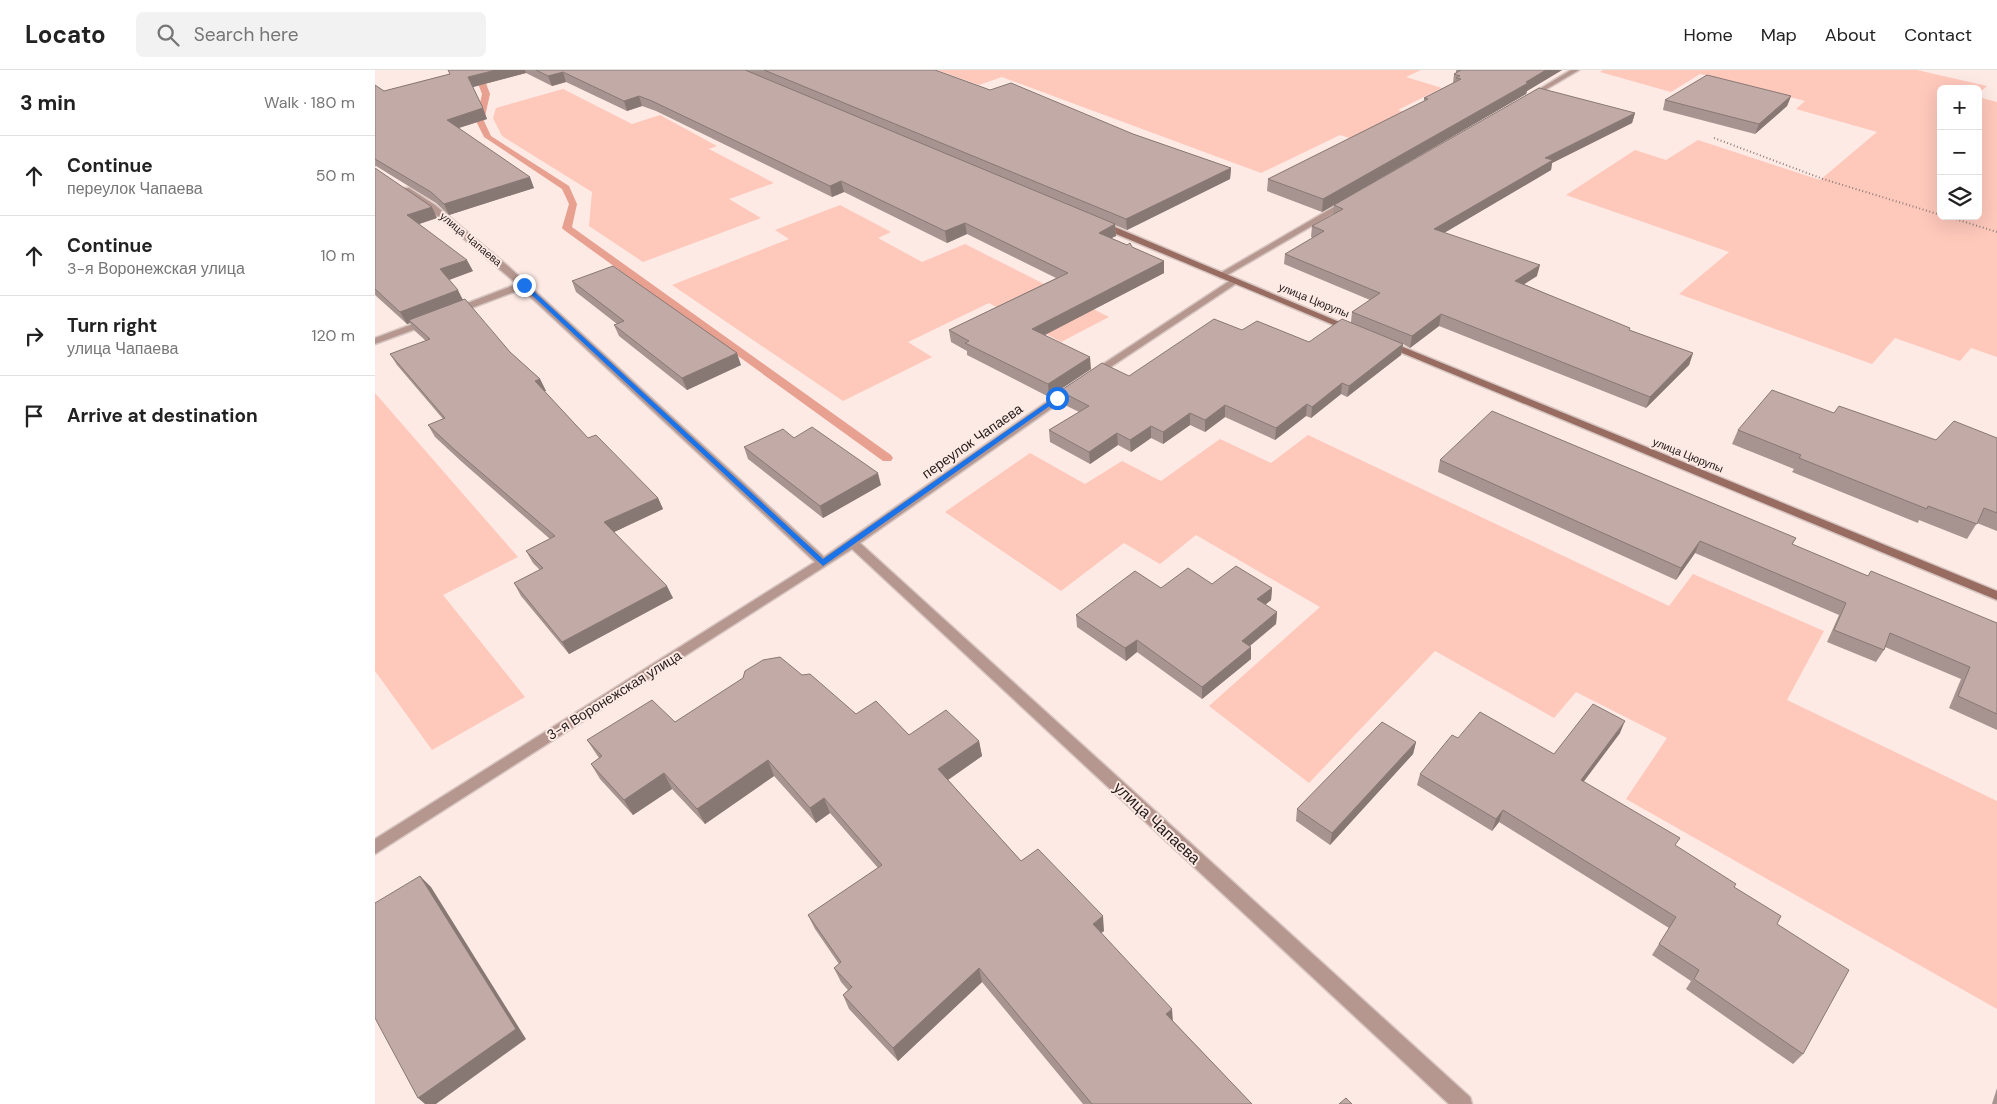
<!DOCTYPE html>
<meta charset="utf-8">
<style>
:root{--surface:#fff;--page:#f2f2f2;--text:#222;--muted:#767676;--line:#e0e0e0}
body{margin:0;font-family:"DM Sans",sans-serif;background:var(--page);color:var(--text)}
.controls{position:absolute;right:15px;top:15px;display:grid;overflow:hidden;border-radius:8px;box-shadow:0 5px 20px #0002}
.controls button{width:45px;height:45px;display:grid;place-items:center;padding:0;border:0;border-bottom:1px solid var(--line);background:var(--surface);color:var(--text);font:25px sans-serif}
.stop{position:absolute;width:15px;height:15px;margin:-11px;border:4px solid #1a73e8;border-radius:50%;background:#fff}
.stop.end{background:#1a73e8;border-color:#fff;box-shadow:0 1px 5px #0008}
.list{margin:0;padding:0;list-style:none}
h2{display:flex;justify-content:space-between;align-items:center;height:65px;margin:0;padding:0 20px;font-size:21px}
h2 small{font-size:16px;font-weight:400;color:var(--muted)}
.list li{display:grid;grid-template-columns:32px 1fr auto;gap:15px;align-items:center;box-sizing:border-box;height:80px;padding:0 20px;border-top:1px solid var(--line)}
.list b{display:block;font-size:19px;white-space:nowrap}
.list p{margin:0;font-size:16px;white-space:nowrap;color:var(--muted)}
.list em{font-size:16px;font-style:normal;color:var(--muted)}
.icon{flex:none;width:28px;height:28px;fill:none;stroke:currentColor;stroke-width:2;stroke-linecap:round;stroke-linejoin:round}
.map{position:relative;flex:none;width:1622px;height:1034px;overflow:hidden}
header{display:flex;align-items:center;gap:30px;box-sizing:border-box;height:70px;padding:0 25px;background:var(--surface);border-bottom:1px solid var(--line)}
header strong{font-size:24px}
nav{display:flex;gap:28px;margin-inline-start:auto;font-size:18px}
.search{width:350px;height:45px;background:var(--page);display:flex;align-items:center;gap:12px;box-sizing:border-box;padding:0 18px;border-radius:8px;color:var(--muted);font-size:19px}
main{display:flex}
aside{flex:1;background:var(--surface)}
.map>svg:first-child{display:block}
</style>
<header>
<strong>Locato</strong>
<div class="search"><svg class="icon" aria-label="search" viewBox="0 0 24 24"><circle cx="10" cy="10" r="6"/><path d="M15 15l6 6"/></svg>Search here</div>
<nav><a>Home</a><a>Map</a><a>About</a><a>Contact</a></nav>
</header>
<main>
<aside>
<h2>3 min<small>Walk · 180 m</small></h2>
<ul class="list">
<li><svg class="icon" aria-label="ahead" viewBox="0 0 24 24"><path d="M12 20V5M6 11l6-6 6 6"/></svg><div><b>Continue</b><p>переулок Чапаева</p></div><em>50 m</em></li>
<li><svg class="icon" aria-label="ahead" viewBox="0 0 24 24"><path d="M12 20V5M6 11l6-6 6 6"/></svg><div><b>Continue</b><p>3-я Воронежская улица</p></div><em>10 m</em></li>
<li><svg class="icon" aria-label="right" viewBox="0 0 24 24"><path d="M7 20v-9h11M14 6l5 5-5 5"/></svg><div><b>Turn right</b><p>улица Чапаева</p></div><em>120 m</em></li>
<li><svg class="icon" aria-label="arrive" viewBox="0 0 24 24"><path d="M6 21V4h12l-3 4 3 4H6"/></svg><div><b>Arrive at destination</b></div></li>
</ul>
</aside>
<div class="map">
<svg width="1622" height="1034" viewBox="0 0 1622 1034">
<rect width="100%" height="100%" fill="#fdeae5"/>
<g fill="#fec8bb">
<polygon points="562,0 1046,0 1031,7 1067,18 1023,40 1069,54 1019,82 965,65 886,103 627,7 604,15"/>
<polygon points="1228,0 1542,0 1612,16 1603,24 1603,19 1566,19 1566,146 1603,146 1603,27 1622,32 1622,287 1596,278 1585,291 1520,268 1497,294 1304,224 1354,182 1191,125 1260,80 1291,90 1323,70 1445,110 1502,62 1421,39 1430,31 1325,4 1296,22 1225,2"/>
<polygon points="188,19 257,54 285,45 342,76 334,79 399,113 354,129 386,148 268,192 214,156 217,122 127,66 118,48 121,38"/>
<polygon points="465,135 516,162 503,168 547,192 590,174 734,247 686,272 614,233 533,272 557,287 468,331 297,215 414,169 400,160"/>
<polygon points="0,323 143,487 68,525 150,627 57,680 0,601"/>
<polygon points="933,365 1294,536 1318,504 1449,561 1412,630 1622,731 1622,939 1251,729 1292,668 1201,622 1179,648 1060,581 934,713 834,636 945,537 821,465 785,494 749,473 686,521 570,442 655,383 710,414 747,391 786,411 845,369 896,393"/>
</g>
<g fill="none" stroke-linecap="round" stroke-linejoin="round">
<polygon fill="#e8a190" fill-rule="evenodd" points="98,0 106,0 115,24 109,51 116,66 194,116 202,134 197,157 516,385 518,388 516,391 508,391 189,160 187,158 194,134 187,119 109,67 101,51 107,24"/>
<defs>
<g id="street">
<polygon points="1196,0 1204,0 1158,27 1153,26"/>
<polygon points="28,118 34,118 60,135 134,197 449,487 696,315 704,315 704,319 485,473 1095,1027 1097,1034 1074,1034 477,479 0,784 0,769 440,492 147,219 83,243 77,243 77,239 142,214 54,139 28,122"/>
<polygon points="969,131 976,133 849,207 846,208 842,205"/>
<polygon points="859,208 863,211 862,213 722,306 718,307 713,304"/>
<polygon points="54,248 59,251 57,253 0,274 0,268"/>
</g>
<g id="secondary">
<polygon points="722,152 728,152 981,259 976,262 973,261 722,156"/>
<polygon points="1011,270 1622,521 1622,530 1008,275 1008,271"/>
</g>
</defs>
<use href="#street" stroke="#d7c6c1" stroke-width="3"/>
<use href="#secondary" stroke="#d7c6c1" stroke-width="3"/>
<g stroke="#8c7f7c" stroke-width="2" stroke-dasharray="1 2.5" stroke-linecap="butt">
<polyline points="1339,68 1448,109 1566,145"/>
<polyline points="1571,146 1622,162"/>
</g>
<use href="#street" fill="#b6978f" fill-rule="evenodd"/>
<use href="#secondary" fill="#996c61" fill-rule="evenodd"/>
</g>
<g fill="#a7938f">
<polygon points="73,0 560,0 615,20 758,64 856,98 855,109 752,160 740,155 741,166 736,168 789,191 789,203 670,265 716,299 674,327 592,285 592,281 576,272 574,260 681,208 592,164 572,173 469,122 457,127 281,41 267,36 252,41 191,12 177,16 151,3 98,17 112,49 84,58 159,118 74,145 61,133 1,96 0,97 0,15 9,21 75,4"/>
<polygon points="1081,0 1187,0 1152,21 1151,24 947,142 892,121 893,109 1049,31 1049,28 1078,13 1079,4 1081,3"/>
<polygon points="1416,26 1412,36 1380,64 1288,40 1290,30"/>
<polygon points="1260,43 1257,53 1177,93 1176,100 1069,163 1162,206 1149,214 1254,260 1318,283 1314,295 1271,338 1064,256 1035,278 1028,274 1026,285 972,327 966,324 936,348 931,346 900,370 850,347 830,362 815,355 788,374 776,368 756,382 743,375 715,394 675,372 674,360 704,342 686,333 685,321 754,306 867,260 934,272 976,252 977,242 995,230 909,194 910,184 938,168 936,167 937,156 958,145 959,135"/>
<polygon points="0,98 62,148 44,154 98,201 74,210 88,230 135,282 165,309 171,321 169,321 213,368 283,428 288,439 239,462 298,528 194,584 146,526 139,513 165,500 158,493 151,481 175,469 87,392 60,367 53,355 68,349 22,295 15,284 51,271 40,261 35,253 32,254 0,225"/>
<polygon points="197,211 366,295 312,320 244,266 239,255 242,254 201,222"/>
<polygon points="1459,343 1561,370 1622,368 1622,461 1602,453 1592,469 1544,450 1543,453 1417,402 1419,399 1357,374 1363,360"/>
<polygon points="419,368 506,415 448,448 373,389 369,377"/>
<polygon points="1065,390 1421,468 1417,475 1493,506 1622,553 1622,660 1574,638 1586,609 1510,577 1509,580 1501,592 1452,572 1464,545 1320,483 1301,510 1063,402"/>
<polygon points="837,514 897,518 896,530 890,535 902,542 901,554 875,576 876,577 876,589 827,629 762,582 751,591 702,557 701,545 786,518"/>
<polygon points="427,605 481,644 534,665 604,671 607,686 573,710 646,791 729,861 726,863 798,951 877,1034 708,1034 607,912 523,991 474,939 468,925 473,920 466,912 459,898 464,894 440,859 433,845 503,798 455,743 441,753 399,706 330,754 297,719 258,745 225,709 216,694 224,688 212,670 300,652"/>
<polygon points="1245,663 1208,712 1359,817 1402,854 1428,984 1418,994 1311,919 1316,911 1277,885 1294,858 1124,752 1117,761 1042,715 1045,704 1083,668 1179,684"/>
<polygon points="1041,672 1038,684 955,775 921,751 922,739"/>
<polygon points="1622,1018 1622,1034 1617,1034"/>
</g>
<g fill="#887874">
<polygon points="121,0 150,0 151,3 98,17 93,7"/>
<polygon points="1171,0 1187,0 1152,21 1151,24 947,142 948,129"/>
<polygon points="188,2 191,12 177,16 173,6"/>
<polygon points="264,26 267,36 252,41 249,31"/>
<polygon points="1416,26 1412,36 1380,64 1384,54"/>
<polygon points="108,38 112,49 77,60 72,50"/>
<polygon points="1260,43 1257,53 1177,93 1176,100 1057,170 1059,159 1170,88"/>
<polygon points="856,98 855,109 752,160 751,149"/>
<polygon points="155,107 159,118 74,145 69,134"/>
<polygon points="466,111 469,122 457,127 455,116"/>
<polygon points="57,137 62,148 38,156 32,145"/>
<polygon points="590,153 592,164 572,173 570,161"/>
<polygon points="740,154 741,166 724,174 724,163"/>
<polygon points="92,190 98,201 71,211 65,199"/>
<polygon points="789,191 789,203 658,271 657,259"/>
<polygon points="1165,195 1162,206 1138,221 1140,211"/>
<polygon points="83,220 89,232 34,250 35,253 32,254 25,242"/>
<polygon points="1066,244 1064,256 1035,278 1037,266"/>
<polygon points="1028,274 1026,285 972,327 974,316"/>
<polygon points="362,283 366,295 312,320 307,308"/>
<polygon points="1318,283 1314,295 1271,338 1275,327"/>
<polygon points="715,287 716,299 674,327 673,314"/>
<polygon points="165,309 171,321 165,323 160,311"/>
<polygon points="967,313 966,324 936,348 937,337"/>
<polygon points="932,334 931,346 900,370 901,358"/>
<polygon points="850,335 850,347 830,362 830,350"/>
<polygon points="815,343 815,355 788,374 788,362"/>
<polygon points="776,356 776,368 756,382 755,370"/>
<polygon points="742,363 743,375 715,394 714,382"/>
<polygon points="503,403 506,415 448,448 445,436"/>
<polygon points="283,428 288,439 235,464 229,452"/>
<polygon points="1325,471 1320,483 1301,510 1306,498"/>
<polygon points="292,516 298,528 194,584 187,572"/>
<polygon points="897,518 896,530 881,542 882,529"/>
<polygon points="902,542 901,554 866,583 867,571"/>
<polygon points="762,570 762,582 751,591 750,578"/>
<polygon points="876,577 876,589 827,629 827,617"/>
<polygon points="1250,651 1245,663 1201,722 1206,710"/>
<polygon points="604,671 607,686 567,714 563,699"/>
<polygon points="1041,672 1038,684 955,775 957,763"/>
<polygon points="393,690 399,706 330,754 322,739"/>
<polygon points="289,703 297,719 258,745 249,730"/>
<polygon points="449,728 455,743 441,753 435,738"/>
<polygon points="1128,740 1124,752 1117,761 1121,749"/>
<polygon points="45,806 56,817 151,969 61,1034 50,1034 43,1028"/>
<polygon points="728,846 729,861 719,868 718,854"/>
<polygon points="604,898 607,912 523,991 518,978"/>
<polygon points="797,939 798,952 791,944"/>
</g>
<g fill="#c2aba6" stroke="#887874">
<polygon points="73,0 121,0 93,7 108,38 72,50 155,107 69,134 56,122 0,89 0,15 9,21 75,4"/>
<polygon points="161,0 370,0 740,154 724,163 752,175 755,173 757,177 789,191 657,259 715,287 673,314 590,273 594,271 574,260 693,203 590,153 570,161 466,111 455,116 277,31 264,26 249,31 188,2 173,6"/>
<polygon points="389,0 560,0 615,20 636,13 758,64 856,98 751,149"/>
<polygon points="1085,0 1171,0 1151,12 1153,13 948,129 893,109 1053,29 1049,28 1086,9 1081,8 1085,6 1079,4 1086,0"/>
<polygon points="1332,5 1416,26 1384,54 1290,30"/>
<polygon points="1164,18 1260,43 1170,88 1178,90 1059,159 1165,195 1140,211 1255,258 1254,260 1318,283 1275,327 1066,244 1037,266 977,242 1005,223 910,184 949,161 937,156 968,139 959,135"/>
<polygon points="0,98 57,137 32,145 92,190 65,199 83,220 25,242 0,219"/>
<polygon points="238,196 362,283 307,308 239,255 249,251 197,211"/>
<polygon points="90,229 135,282 165,309 160,311 213,368 221,365 283,428 229,452 292,516 187,572 139,513 168,498 151,481 180,466 80,380 53,355 70,348 15,284 55,269 34,250"/>
<polygon points="839,249 867,260 882,251 934,272 967,249 1028,274 974,316 967,313 937,337 932,334 901,358 850,335 830,350 815,343 788,362 776,356 755,370 742,363 714,382 674,360 714,336 685,321 727,293 754,306"/>
<polygon points="1397,320 1459,343 1464,336 1561,370 1579,351 1622,368 1622,443 1609,438 1602,454 1553,436 1552,439 1424,388 1426,385 1363,360"/>
<polygon points="1117,341 1421,468 1417,474 1493,506 1496,501 1622,553 1622,644 1583,626 1595,597 1515,563 1509,580 1459,560 1471,533 1325,471 1306,498 1065,390"/>
<polygon points="437,357 503,403 445,436 369,377 408,359 419,368"/>
<polygon points="861,496 897,518 882,529 902,542 867,571 876,577 827,617 762,570 750,578 701,545 760,501 786,518 813,498 837,514"/>
<polygon points="405,587 427,605 435,604 481,644 501,631 534,665 571,640 604,671 563,699 646,791 663,779 728,846 718,854 797,939 791,944 877,1034 717,1034 604,898 518,978 468,925 477,917 459,898 466,892 433,845 507,795 449,728 435,738 393,690 322,739 289,703 249,730 216,694 227,686 212,670 277,630 300,652 368,608 370,601 388,590"/>
<polygon points="1218,634 1250,651 1206,710 1305,768 1300,775 1361,814 1359,817 1406,846 1402,854 1474,900 1428,984 1319,909 1324,900 1284,874 1301,847 1128,740 1121,749 1045,704 1077,665 1083,668 1105,642 1179,684"/>
<polygon points="1007,652 1041,672 957,763 922,739"/>
<polygon points="45,806 141,959 43,1028 0,948 0,833"/>
<polygon points="971,1028 977,1034 964,1034"/>
</g>
<polygon fill="#1a73e8" points="147,214 151,214 448,489 680,327 686,328 448,496 147,216"/>
<g text-anchor="middle" dominant-baseline="central" stroke-width="4" stroke-linejoin="round" paint-order="stroke">
<g font-size="11" fill="#28201e" stroke="#fdeae5">
<text transform="translate(96 169) rotate(40)">улица Чапаева</text>
<text transform="translate(939 230) rotate(22)">улица Цюрупы</text>
<text transform="translate(1313 385) rotate(22)">улица Цюрупы</text>
</g>
<g font-size="14" fill="#28201e" stroke="#fdeae5">
<text transform="translate(597 371) rotate(-35)">переулок Чапаева</text>
<text transform="translate(239 625) rotate(-32)">3-я Воронежская улица</text>
</g>
<g font-size="16" fill="#28201e" stroke="#fdeae5">
<text transform="translate(782 753) rotate(43)">улица Чапаева</text>
</g>
</g>
</svg>
<div class="controls">
<button>+</button>
<button>−</button>
<button><svg class="icon" aria-label="layers" viewBox="0 0 24 24"><path d="M12 4l9 5-9 5-9-5zM3 14l9 5 9-5"/></svg></button>
</div>
<div class="stop" style="left:682px;top:328px"></div>
<div class="stop end" style="left:149px;top:215px"></div>
</div>
</main>
